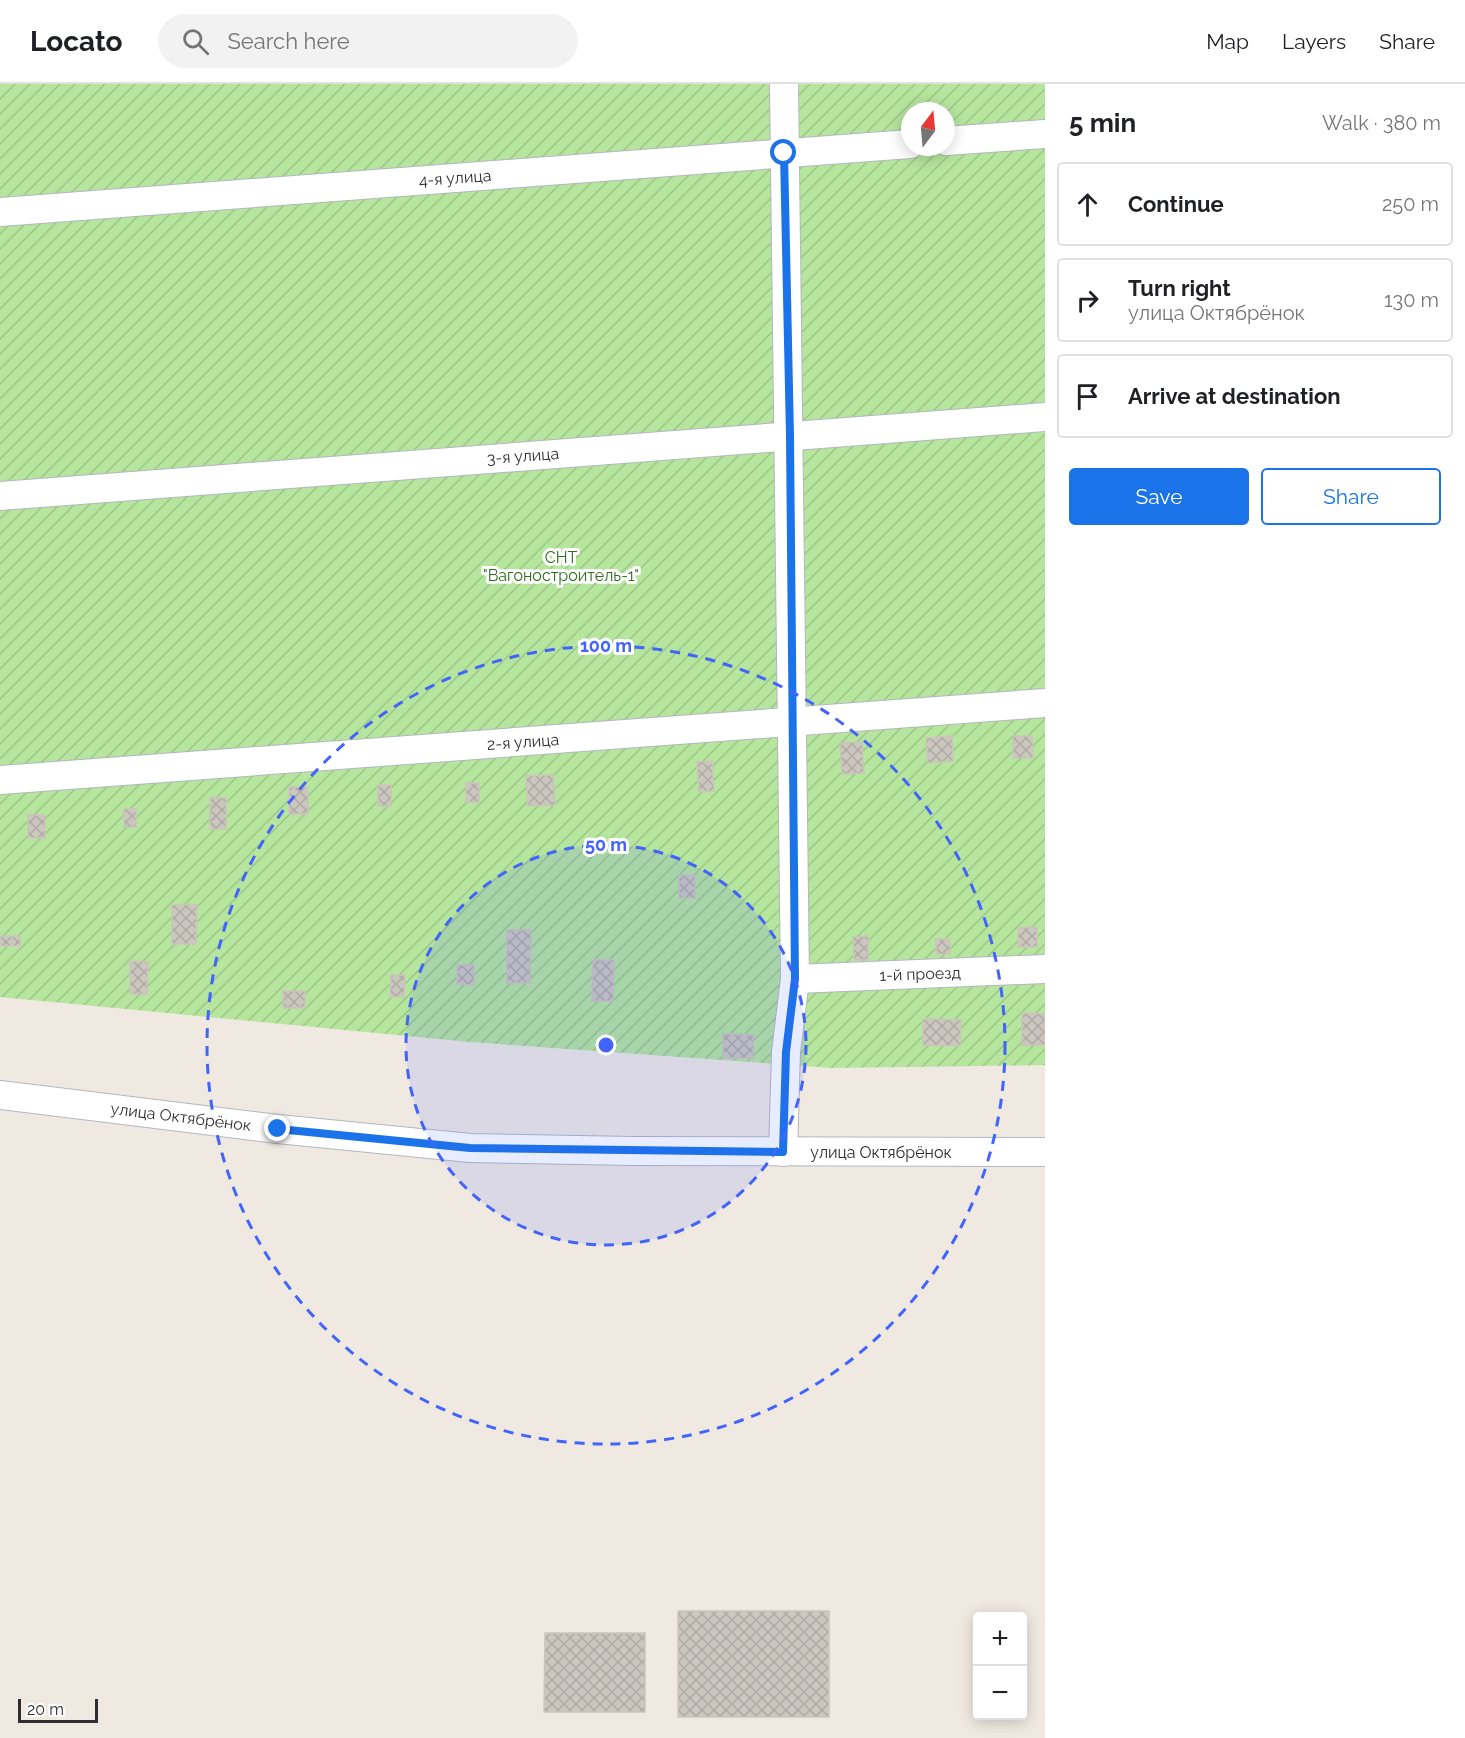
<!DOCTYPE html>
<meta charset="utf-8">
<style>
:root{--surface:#fff;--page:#f2f2f2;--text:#202124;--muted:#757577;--line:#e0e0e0;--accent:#1a73e8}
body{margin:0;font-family:Raleway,sans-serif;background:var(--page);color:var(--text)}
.controls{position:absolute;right:18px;bottom:18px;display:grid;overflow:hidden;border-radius:6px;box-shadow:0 3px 15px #0003}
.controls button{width:54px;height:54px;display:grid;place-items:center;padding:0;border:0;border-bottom:2px solid var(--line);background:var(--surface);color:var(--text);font:30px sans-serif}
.compass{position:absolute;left:901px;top:18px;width:54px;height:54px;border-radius:50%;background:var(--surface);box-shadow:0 3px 15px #0003;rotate:16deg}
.scale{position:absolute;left:18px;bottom:15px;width:80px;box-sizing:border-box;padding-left:6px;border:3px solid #2e2e2e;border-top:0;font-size:16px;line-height:21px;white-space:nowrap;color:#2e2e2e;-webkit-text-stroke:4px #fff;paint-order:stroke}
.stop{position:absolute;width:18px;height:18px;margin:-14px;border:4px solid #1a73e8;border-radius:50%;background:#fff}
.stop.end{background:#1a73e8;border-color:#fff;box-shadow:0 2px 6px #0008}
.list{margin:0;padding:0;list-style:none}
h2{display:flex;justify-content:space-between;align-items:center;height:78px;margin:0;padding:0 24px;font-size:26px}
h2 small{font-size:20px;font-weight:400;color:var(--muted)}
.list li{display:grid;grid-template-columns:39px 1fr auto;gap:18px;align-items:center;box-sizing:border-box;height:84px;margin:0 12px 12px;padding:0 12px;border:2px solid var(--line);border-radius:6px}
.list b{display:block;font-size:22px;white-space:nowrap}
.list p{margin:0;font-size:20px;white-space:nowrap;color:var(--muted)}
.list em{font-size:20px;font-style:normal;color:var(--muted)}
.actions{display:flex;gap:12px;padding:18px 24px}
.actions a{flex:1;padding:14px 0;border:2px solid var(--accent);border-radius:6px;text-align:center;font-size:21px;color:var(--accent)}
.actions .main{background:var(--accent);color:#fff}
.icon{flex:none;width:33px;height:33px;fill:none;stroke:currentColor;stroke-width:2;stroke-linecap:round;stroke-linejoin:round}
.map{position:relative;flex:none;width:1045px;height:1654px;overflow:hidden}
header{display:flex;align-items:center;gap:36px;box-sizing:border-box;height:84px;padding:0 30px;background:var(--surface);border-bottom:2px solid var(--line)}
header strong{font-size:28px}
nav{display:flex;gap:33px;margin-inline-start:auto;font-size:21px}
.search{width:420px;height:54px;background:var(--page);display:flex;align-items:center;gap:15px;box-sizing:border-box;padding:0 21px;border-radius:33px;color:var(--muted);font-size:22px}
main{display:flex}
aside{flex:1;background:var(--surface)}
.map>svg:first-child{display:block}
</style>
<header>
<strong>Locato</strong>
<div class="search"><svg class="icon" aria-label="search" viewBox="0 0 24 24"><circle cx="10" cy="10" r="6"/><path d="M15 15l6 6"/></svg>Search here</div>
<nav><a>Map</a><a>Layers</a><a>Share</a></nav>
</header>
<main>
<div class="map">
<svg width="1045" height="1654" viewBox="0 0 1045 1654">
<defs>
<pattern id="garden-furrows" width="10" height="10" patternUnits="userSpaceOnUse" patternTransform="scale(1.5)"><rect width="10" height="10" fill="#b6e59e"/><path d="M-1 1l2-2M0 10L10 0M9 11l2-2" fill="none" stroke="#9dc588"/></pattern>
<pattern id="building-cross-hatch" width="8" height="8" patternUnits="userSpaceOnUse" patternTransform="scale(1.5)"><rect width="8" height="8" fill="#cbc7bf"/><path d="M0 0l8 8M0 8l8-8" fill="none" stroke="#afaba4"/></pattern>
</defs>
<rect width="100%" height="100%" fill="#efe9e1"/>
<path fill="url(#garden-furrows)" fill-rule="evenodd" d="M 0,0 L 1045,0 L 1045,981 L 833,984 L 470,958 L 0,913 ZM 910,27 L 946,27 L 946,63 L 910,63 Z"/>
<g fill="url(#building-cross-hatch)" stroke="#cbc5ba" stroke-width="1.5">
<polygon points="952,652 953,677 928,679 926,654"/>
<polygon points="1013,652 1032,652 1033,674 1013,674"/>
<polygon points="862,658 864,689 842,690 840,659"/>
<polygon points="712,677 714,707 699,708 697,678"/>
<polygon points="553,691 555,721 528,722 526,692"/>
<rect x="466" y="699" width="13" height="19"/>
<rect x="378" y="701" width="13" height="21"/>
<rect x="289" y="703" width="19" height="27"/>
<rect x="210" y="714" width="16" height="31"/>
<rect x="124" y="725" width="12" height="18"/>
<rect x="28" y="731" width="17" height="23"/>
<rect x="679" y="791" width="16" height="23"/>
<polygon points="172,821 197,821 196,860 172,860"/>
<polygon points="1037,843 1037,863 1018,863 1018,844"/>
<polygon points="507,846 531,846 530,899 507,899"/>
<rect x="0" y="852" width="20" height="10"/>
<polygon points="868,852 868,876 854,876 853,853"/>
<rect x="936" y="855" width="14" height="15"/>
<polygon points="593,876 614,876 613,917 592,917"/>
<polygon points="130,877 148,878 147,910 130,910"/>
<polygon points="457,881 474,881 474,901 457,900"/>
<polygon points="391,891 405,891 404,913 390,913"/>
<rect x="283" y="907" width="22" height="17"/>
<polygon points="1022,929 1045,930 1045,961 1022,961"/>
<polygon points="923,935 961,936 960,962 923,961"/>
<polygon points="723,950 754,951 753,974 723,974"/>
<rect x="678" y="1527" width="151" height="106"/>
<polygon points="545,1549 645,1549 645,1628 544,1628"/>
</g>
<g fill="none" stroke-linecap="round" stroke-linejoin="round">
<defs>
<g id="minor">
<polyline points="946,57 1045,50"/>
<polyline points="0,128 910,60"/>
<polyline points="0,412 1045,333"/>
<polyline points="0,696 1045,619"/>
<polyline points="795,895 1045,885"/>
<polyline points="0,1011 278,1045 470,1064 633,1067 1045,1068"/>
<polyline points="783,1068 786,968 795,895 784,0"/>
</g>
</defs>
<use href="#minor" stroke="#b4b7c1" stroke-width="30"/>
<use href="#minor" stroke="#fff" stroke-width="28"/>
</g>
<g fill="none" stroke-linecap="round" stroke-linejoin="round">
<polyline stroke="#1a73e8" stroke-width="8" points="278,1045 470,1064 783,1068 786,968 795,895 790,352 784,69"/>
</g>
<circle cx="606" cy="961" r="200" fill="#4264fb" fill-opacity=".12"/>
<g fill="none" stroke="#4264fb" stroke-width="3" stroke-dasharray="10 8">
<circle cx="606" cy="961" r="200"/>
<circle cx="606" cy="961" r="399"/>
</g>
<g text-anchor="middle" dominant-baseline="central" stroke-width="6" stroke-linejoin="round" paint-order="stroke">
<g font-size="16" fill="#2e2e2e" stroke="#fff">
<text transform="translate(455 94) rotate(-4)">4-я улица</text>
<text transform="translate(523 372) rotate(-4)">3-я улица</text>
<text transform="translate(523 658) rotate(-4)">2-я улица</text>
<text transform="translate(920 890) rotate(-2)">1-й проезд</text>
<text transform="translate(181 1033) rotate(7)">улица Октябрёнок</text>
<text x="881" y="1068">улица Октябрёнок</text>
</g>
<g font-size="16" fill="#2c6e1b" stroke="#fff">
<text x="561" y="473">СНТ<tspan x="561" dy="18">"Вагоностроитель-1"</tspan></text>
</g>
</g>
<circle cx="606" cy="961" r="9" fill="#4264fb" stroke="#fff" stroke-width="3"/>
<g font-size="18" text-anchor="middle" font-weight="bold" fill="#4264fb" stroke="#fff" stroke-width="6" stroke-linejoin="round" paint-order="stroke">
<text x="606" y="568">100 m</text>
<text x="606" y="767">50 m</text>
</g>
</svg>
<div class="controls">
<button>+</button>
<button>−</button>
</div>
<svg class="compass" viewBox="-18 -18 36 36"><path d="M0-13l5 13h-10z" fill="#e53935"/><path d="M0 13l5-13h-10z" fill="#757577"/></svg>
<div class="scale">20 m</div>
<div class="stop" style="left:784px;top:69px"></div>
<div class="stop end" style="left:278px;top:1045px"></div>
</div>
<aside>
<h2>5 min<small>Walk · 380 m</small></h2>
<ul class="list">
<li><svg class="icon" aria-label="ahead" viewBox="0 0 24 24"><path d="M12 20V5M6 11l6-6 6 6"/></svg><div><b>Continue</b></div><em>250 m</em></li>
<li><svg class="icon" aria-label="right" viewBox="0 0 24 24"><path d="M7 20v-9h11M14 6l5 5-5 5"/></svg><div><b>Turn right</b><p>улица Октябрёнок</p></div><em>130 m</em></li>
<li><svg class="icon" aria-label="arrive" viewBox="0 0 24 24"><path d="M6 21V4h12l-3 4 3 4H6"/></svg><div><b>Arrive at destination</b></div></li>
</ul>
<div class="actions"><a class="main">Save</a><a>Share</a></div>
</aside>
</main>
